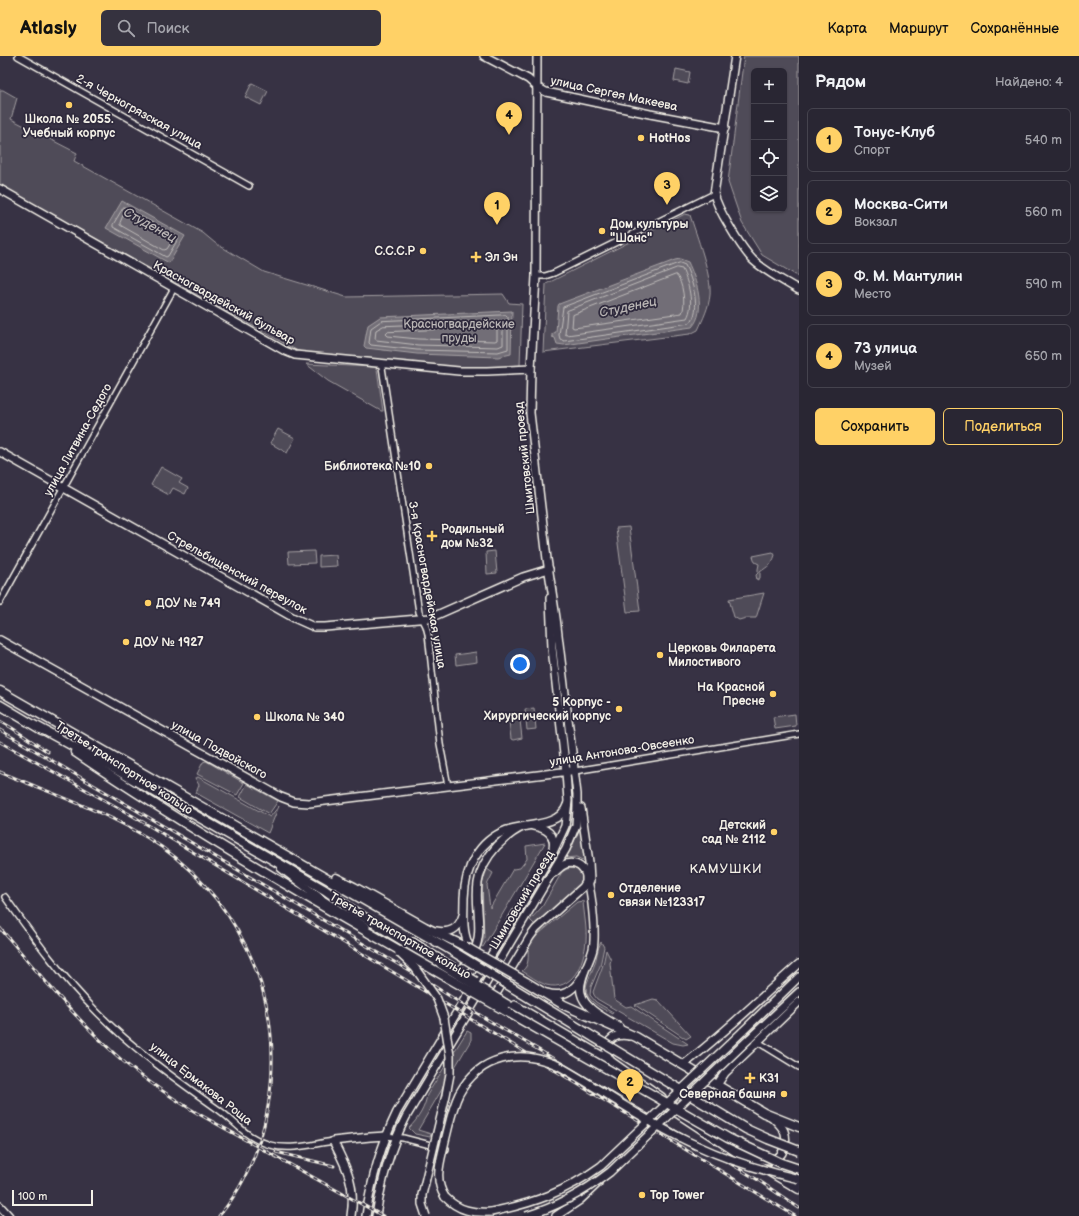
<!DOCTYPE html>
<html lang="ru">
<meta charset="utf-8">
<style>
:root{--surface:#292633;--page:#35323f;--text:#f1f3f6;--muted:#a5a5ac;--line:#45434e;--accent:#ffd166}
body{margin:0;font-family:"Balsamiq Sans",sans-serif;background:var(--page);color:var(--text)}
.controls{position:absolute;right:12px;top:12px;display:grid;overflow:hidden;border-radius:6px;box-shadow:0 1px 3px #0004}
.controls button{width:36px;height:36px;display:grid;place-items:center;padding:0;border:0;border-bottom:1px solid var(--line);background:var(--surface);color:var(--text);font:20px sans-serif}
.scale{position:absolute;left:12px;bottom:10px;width:81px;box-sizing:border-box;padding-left:4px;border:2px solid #f4f1e8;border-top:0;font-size:11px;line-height:14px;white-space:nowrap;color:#f4f1e8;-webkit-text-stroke:3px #2f2a3d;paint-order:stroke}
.you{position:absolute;left:520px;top:608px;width:14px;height:14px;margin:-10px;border:3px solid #fff;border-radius:50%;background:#1a73e8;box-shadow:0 0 0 6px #1a73e833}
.badge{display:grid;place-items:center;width:26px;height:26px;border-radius:50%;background:var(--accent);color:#111;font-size:13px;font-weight:700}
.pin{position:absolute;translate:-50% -33px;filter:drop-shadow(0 1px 2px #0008)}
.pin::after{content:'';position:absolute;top:21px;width:14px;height:12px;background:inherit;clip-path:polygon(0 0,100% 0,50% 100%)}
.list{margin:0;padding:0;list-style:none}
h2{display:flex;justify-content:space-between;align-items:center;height:52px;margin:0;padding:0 16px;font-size:17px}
h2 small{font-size:13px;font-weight:400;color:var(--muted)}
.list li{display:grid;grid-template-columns:26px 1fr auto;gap:12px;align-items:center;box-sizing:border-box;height:64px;margin:0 8px 8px;padding:0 8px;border:1px solid var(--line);border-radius:6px}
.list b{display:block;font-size:15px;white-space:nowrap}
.list p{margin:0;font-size:13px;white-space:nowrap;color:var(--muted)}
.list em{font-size:13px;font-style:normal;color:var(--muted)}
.actions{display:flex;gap:8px;padding:12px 16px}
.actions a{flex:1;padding:9px 0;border:1px solid var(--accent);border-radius:6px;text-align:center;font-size:14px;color:var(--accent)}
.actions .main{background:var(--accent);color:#111}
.icon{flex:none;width:22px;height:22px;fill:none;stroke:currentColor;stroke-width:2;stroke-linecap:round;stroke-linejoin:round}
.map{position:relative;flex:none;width:799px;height:1160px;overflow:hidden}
header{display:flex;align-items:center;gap:24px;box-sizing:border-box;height:56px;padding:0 20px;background:var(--accent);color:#111}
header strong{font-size:19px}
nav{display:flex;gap:22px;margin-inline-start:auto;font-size:14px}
.search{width:280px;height:36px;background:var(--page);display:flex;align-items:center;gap:10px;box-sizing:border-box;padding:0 14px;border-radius:6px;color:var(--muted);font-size:15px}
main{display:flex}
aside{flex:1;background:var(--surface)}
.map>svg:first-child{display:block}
</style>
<header>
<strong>Atlasly</strong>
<div class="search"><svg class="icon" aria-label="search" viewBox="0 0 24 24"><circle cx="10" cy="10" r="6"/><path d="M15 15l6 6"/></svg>Поиск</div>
<nav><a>Карта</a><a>Маршрут</a><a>Сохранённые</a></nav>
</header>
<main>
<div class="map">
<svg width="799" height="1160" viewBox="0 0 799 1160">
<rect width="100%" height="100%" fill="#373244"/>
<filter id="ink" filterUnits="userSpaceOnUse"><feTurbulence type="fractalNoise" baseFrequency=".025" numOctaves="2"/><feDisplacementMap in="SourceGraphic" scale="8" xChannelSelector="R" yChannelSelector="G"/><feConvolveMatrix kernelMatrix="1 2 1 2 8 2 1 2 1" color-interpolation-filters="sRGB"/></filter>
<g filter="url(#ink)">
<g fill="#504b59" stroke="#a29ea0" fill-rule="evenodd">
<path d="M 744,0 L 799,0 L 799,221 L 762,199 L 742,167 L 728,126 ZM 754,15 L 784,15 L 784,153 L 754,153 Z"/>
<polygon points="676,13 690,16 688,28 674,25"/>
<polygon points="252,27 268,35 261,49 245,41"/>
<polygon points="0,34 3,34 17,42 11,63 77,97 74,105 203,177 215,187 264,216 346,241 503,238 509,247 522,248 520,310 456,312 305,297 296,294 0,129"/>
<path d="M 685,158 L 690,159 C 696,178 712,220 710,239 C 709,251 703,263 698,274 L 690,278 L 543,296 L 546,228 Z"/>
<polygon points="306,308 374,311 377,313 383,355 381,355 328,325"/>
<polygon points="278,373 295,382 287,397 270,387"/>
<polygon points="161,411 182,423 179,427 188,432 185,438 173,432 169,439 151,429"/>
<polygon points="629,471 640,555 627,556 616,472"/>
<polygon points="314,495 315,507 289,508 288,496"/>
<polygon points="495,495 497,517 487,518 486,496"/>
<path d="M 773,496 L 775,499 C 772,509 768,510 760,516 L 760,522 L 757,524 L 756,519 L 758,517 L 758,513 L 759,508 L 755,506 L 753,500 Z"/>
<polygon points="336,499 337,510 319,511 319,500"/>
<polygon points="764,537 756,562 746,562 739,564 734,561 729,543"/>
<polygon points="476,596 477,606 456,609 455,599"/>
<polygon points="534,652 536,673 527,674 525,653"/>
<polygon points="795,658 796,670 775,673 773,661"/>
<polygon points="518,663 520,664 522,682 513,684 511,683 509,665"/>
<polygon points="206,705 244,727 237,739 197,718 203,706"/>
<polygon points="198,721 270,761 279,750 268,777 196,737 199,729 195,722"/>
<polygon points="247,728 278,745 269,758 240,741"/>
<polygon points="580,772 587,806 576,801 564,802 573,788"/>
<polygon points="545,787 483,891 481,890 484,882 482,828 487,813 493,817 487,829 490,852 513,813 520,812 527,803 526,790"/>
<path d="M 573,812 C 584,815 585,823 579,831 L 536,870 L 530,864 L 542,851 L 562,816 L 567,813 Z"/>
<path d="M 583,845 C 584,858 587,872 586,885 C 584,907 573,936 546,929 C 538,926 529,919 522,915 C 530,909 528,900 528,890 L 534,882 L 577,846 Z"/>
<path d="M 601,886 L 604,891 L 600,910 L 591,931 L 590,939 L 596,946 L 613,956 L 612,958 C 600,951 582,944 587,927 C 589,921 592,916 594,910 C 597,902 597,893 601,886 Z"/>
<polygon points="606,894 611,904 610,907 614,943 626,951 631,950 688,988 683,989 673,987 597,943 594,939 593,936 603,909"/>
<polygon points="653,943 658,944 691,980 686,983 635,949"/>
<path d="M 467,975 L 471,977 L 471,984 L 418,1074 L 431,1078 L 430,1081 L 415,1078 L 409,1072 C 418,1063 425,1052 427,1039 Z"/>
</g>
<g fill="#726e77" stroke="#a6a2a4">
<polygon points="122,145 185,180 169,207 106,172"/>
<path d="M 680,203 L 688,206 C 696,223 707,255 692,271 L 564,289 L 557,288 L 555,282 L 552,281 L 552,278 L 556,276 L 558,250 L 559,248 L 675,204 Z"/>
<polygon points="512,255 511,298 498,301 417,298 366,292 364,290 368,269 380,261"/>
</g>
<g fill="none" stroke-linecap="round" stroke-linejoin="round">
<g stroke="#c0bdbb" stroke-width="1">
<polygon points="124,151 178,181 178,183 168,200 166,201 113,171 113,169"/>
<polygon points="124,158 127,158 171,182 172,185 167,193 164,194 120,169 120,167"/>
<path d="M 680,207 L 685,209 C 692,223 702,254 690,267 L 564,285 L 560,283 L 559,279 L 563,251 L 676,208 Z"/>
<path d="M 677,212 L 682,213 C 688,226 695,248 687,262 L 567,279 L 565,278 L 567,255 Z"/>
<path d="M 676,219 C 683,225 686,249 682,257 L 574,272 L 572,271 L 573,259 Z"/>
<polygon points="506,259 508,261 508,293 498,296 417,294 371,289 369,287 371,272 381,265"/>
<polygon points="501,265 503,266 503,289 498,291 418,289 376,284 375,283 376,274 383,270"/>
<polygon points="495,271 497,273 497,284 495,285 418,283 388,280 386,278 388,276"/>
</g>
<defs>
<g id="street">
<polyline points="18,0 249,130"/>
<polyline points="536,220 545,220 554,217 714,138"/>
<polyline points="380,307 382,311 419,556 426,570 428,578 440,688 448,730"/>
<polyline points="0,546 174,232"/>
<polyline points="575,715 799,678"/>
<path d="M 5,841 C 34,882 63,922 98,957 C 133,993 178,1025 219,1054 C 238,1068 246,1082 270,1089 C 291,1095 313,1088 333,1085"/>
<polyline points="758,986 799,1011"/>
<polyline points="386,1080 403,1082 446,1093"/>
</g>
<g id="secondary">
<polyline points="484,0 528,23 537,31 546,36 650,58 725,72"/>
<path d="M 735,0 L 714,138 C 717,149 722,158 728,168 C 735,180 743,194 753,204 C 766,216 784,225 799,234"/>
<polyline points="0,133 285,295 295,299 459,315 487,315 531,313"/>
<polyline points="0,396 294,562 314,571 325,571 430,562 523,521 549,513"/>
<polyline points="0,584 281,741 294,746 309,747 570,715"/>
<polyline points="581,752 589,806 590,825"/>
<path d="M 533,770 C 546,772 556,778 553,793"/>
<polyline points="281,812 324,845 366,871"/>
<path d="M 554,817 C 560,811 566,805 575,808 C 579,809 582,812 584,815 C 592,828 596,879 593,893 C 590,906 578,924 581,937 C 585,954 606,962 619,971"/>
<path d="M 436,875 C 450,878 459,873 463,859"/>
<polyline points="413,886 443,905"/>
<path d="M 468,887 C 462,874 464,856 464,842 C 465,812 478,785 507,774 C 525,768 560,771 567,749"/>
<path d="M 456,918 C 461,915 465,910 469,905 C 487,878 474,856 478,827 C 480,812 487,801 497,790 C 505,782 514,774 525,770"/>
<path d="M 547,937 C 562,942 573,935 581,922"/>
<polyline points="495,945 496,938 530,881 536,873 583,831 586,826 586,819"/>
<polyline points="515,949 611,1005 662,1041"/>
<polyline points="742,976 799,921"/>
<polyline points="749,983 799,936"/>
<path d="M 610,1004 L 606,997 C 607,982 616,977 630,980"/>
<path d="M 683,1009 C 724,978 760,942 799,908"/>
<polyline points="717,1029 725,1017 799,946"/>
<polyline points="725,1084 752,1101"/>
<path d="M 748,1098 C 755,1101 764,1105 772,1104 C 784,1102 788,1085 784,1075 C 781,1069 776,1065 772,1061"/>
<polyline points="787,1122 799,1128"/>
<path d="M 445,1141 C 459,1155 473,1157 491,1156"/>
<polyline points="0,1150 9,1160"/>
<path d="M 351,1160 C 356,1129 347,1112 333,1085 L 370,1081 L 386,1080"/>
<path d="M 366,1160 C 371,1124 381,1089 397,1056 L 553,796 L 565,770 L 568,745 L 566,716 L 552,592 L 550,542"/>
<path d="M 376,1160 C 381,1126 390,1092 406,1061 L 566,793 L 576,769 L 577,751 L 577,738 L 556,562 L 547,503 L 530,357 L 531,313 L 536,220 L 537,0"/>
<polyline points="556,1160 580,1144 598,1127"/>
</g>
<g id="primary">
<polyline points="0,635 449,893"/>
<polyline points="0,649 42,674"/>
<polyline points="38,671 115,713 325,834 354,855 441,908"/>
<path d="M 75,696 C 171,761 270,820 371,878"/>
<polyline points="336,822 354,831 425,871 464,890"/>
<polyline points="526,926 564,949 636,981 764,1057 799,1071"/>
<polyline points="513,932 595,982"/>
<polyline points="506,948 618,1016"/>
<polyline points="668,1051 741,1099 799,1133"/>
</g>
</defs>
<use href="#street" stroke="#f4f1e8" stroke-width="8"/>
<use href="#secondary" stroke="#f4f1e8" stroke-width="10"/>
<use href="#primary" stroke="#f4f1e8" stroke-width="11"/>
<use href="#street" stroke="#2f2a3d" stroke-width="5"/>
<use href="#secondary" stroke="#2f2a3d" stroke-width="7"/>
<use href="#primary" stroke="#2f2a3d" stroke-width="8"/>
<defs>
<g id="rail">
<polyline points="0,665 12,672 48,696"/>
<polyline points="0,674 418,920 483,961 758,1124 799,1152"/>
<polyline points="0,686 133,760 416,930 795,1160"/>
<path d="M 0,716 C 57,740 128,762 176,802 C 216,835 246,879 261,928 C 284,1005 271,1098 219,1160"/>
<path d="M 0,872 C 37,915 73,960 115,998 C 140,1021 169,1040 197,1057 L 383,1160"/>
<polyline points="276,1096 334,1110"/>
</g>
</defs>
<use href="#rail" stroke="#f4f1e8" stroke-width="3"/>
<use href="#rail" stroke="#2f2a3d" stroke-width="1.5" stroke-dasharray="4.5" stroke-linecap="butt"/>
<defs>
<g id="secondary-bridge">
<polyline points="399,897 415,912 437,943 444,962 450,1000 450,1018 446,1039 422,1139 422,1148 426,1160"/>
<polyline points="443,905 476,925"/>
<path d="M 445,1141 C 433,1123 441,1104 445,1085 C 449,1070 452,1052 459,1038 C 480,999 520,993 557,1009 C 604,1035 648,1068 698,1090 C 730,1105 764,1115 799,1123"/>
<path d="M 491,1156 C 535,1147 565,1136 601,1110 L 742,976"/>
<path d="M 526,1160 C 557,1151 584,1136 610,1116 L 749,983"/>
</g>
<g id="primary-bridge">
<polyline points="371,878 728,1082 781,1107 799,1113"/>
<polyline points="464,890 526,926"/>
<polyline points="449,893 513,932"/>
<polyline points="441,908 506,948"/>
<polyline points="595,982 746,1073 768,1083 799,1095"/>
</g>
</defs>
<use href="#secondary-bridge" stroke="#f4f1e8" stroke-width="10" stroke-linecap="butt"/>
<use href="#primary-bridge" stroke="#f4f1e8" stroke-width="11" stroke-linecap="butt"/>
<use href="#secondary-bridge" stroke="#2f2a3d" stroke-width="7"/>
<use href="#primary-bridge" stroke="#2f2a3d" stroke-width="8"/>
</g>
</g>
<g fill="#ffd166" stroke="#2f2a3d" stroke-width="1.5">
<circle cx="69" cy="49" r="4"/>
<circle cx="641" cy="82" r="4"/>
<circle cx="602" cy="175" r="4"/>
<circle cx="423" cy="195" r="4"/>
<path d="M474 195h4v4h4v4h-4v4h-4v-4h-4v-4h4z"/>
<circle cx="429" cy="410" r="4"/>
<path d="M430 474h4v4h4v4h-4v4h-4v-4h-4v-4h4z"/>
<circle cx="148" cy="547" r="4"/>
<circle cx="126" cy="586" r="4"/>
<circle cx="660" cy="599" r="4"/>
<circle cx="773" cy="638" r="4"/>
<circle cx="619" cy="653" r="4"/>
<circle cx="257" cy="661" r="4"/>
<circle cx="774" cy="776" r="4"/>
<circle cx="611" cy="839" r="4"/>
<path d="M748 1016h4v4h4v4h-4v4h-4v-4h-4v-4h4z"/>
<circle cx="784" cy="1038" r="4"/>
<circle cx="642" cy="1139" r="4"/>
</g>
<g text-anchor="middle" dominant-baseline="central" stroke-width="3.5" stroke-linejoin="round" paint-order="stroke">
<g font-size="12" fill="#f4f1e8" stroke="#2f2a3d">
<text transform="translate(614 38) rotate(12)">улица Сергея Макеева</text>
<text transform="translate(139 56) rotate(29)">2-я Черногрязская улица</text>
<text transform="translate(224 247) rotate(29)">Красногвардейский бульвар</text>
<text transform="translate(78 384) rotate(-61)">улица Литвина-Седого</text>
<text transform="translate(525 402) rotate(-96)">Шмитовский проезд</text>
<text transform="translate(237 517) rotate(29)">Стрельбищенский переулок</text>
<text transform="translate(427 529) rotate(80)">3-я Красногвардейская улица</text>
<text transform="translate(219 694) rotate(29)">улица Подвойского</text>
<text transform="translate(622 695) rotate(-9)">улица Антонова-Овсеенко</text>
<text transform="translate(124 712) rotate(33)">Третье транспортное кольцо</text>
<text transform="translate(522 844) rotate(-59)">Шмитовский проезд</text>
<text transform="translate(400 880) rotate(30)">Третье транспортное кольцо</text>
<text transform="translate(201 1028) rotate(38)">улица Ермакова Роща</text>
</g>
<g font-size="12" font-weight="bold" fill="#f4f1e8" stroke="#2f2a3d" text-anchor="start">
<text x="69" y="63" text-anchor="middle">Школа № 2055.<tspan x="69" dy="14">Учебный корпус</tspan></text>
<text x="649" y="82">HotHos</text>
<text x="610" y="168">Дом культуры<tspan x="610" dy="14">"Шанс"</tspan></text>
<text x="415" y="195" text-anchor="end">С.С.С.Р</text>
<text x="485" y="201">Эл Эн</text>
<text x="421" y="410" text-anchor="end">Библиотека №10</text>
<text x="441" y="473">Родильный<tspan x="441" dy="14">дом №32</tspan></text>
<text x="156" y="547">ДОУ № 749</text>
<text x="134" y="586">ДОУ № 1927</text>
<text x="668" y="592">Церковь Филарета<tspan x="668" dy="14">Милостивого</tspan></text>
<text x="765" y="631" text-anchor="end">На Красной<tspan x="765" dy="14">Пресне</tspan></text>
<text x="611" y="646" text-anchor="end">5 Корпус -<tspan x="611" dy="14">Хирургический корпус</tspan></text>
<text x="265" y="661">Школа № 340</text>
<text x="766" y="769" text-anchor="end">Детский<tspan x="766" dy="14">сад № 2112</tspan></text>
<text x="619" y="832">Отделение<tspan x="619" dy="14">связи №123317</tspan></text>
<text x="759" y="1022">К31</text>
<text x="776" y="1038" text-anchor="end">Северная башня</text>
<text x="650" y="1139">Top Tower</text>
</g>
<g font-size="12" fill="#bbb7b6" stroke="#2f2a3d">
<text x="459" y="268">Красногвардейские<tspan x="459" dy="14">пруды</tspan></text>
</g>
<g font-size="13" font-style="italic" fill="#bab6b5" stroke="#2f2a3d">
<text transform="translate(150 169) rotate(29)">Студенец</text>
<text transform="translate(628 251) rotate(-12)">Студенец</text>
</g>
<g font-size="13" letter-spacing="1" fill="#f4f1e8" stroke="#2f2a3d">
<text x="726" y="813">КАМУШКИ</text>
</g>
</g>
</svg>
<div class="controls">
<button>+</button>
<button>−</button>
<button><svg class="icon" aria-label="locate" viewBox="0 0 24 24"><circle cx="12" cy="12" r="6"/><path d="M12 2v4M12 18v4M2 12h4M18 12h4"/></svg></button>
<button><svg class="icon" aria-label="layers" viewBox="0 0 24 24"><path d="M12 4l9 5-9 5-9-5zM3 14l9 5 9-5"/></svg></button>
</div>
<div class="scale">100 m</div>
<div class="you"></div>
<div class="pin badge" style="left:497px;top:169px">1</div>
<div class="pin badge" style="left:630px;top:1046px">2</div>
<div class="pin badge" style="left:667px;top:149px">3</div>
<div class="pin badge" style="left:509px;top:79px">4</div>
</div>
<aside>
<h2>Рядом<small>Найдено: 4</small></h2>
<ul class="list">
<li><span class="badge">1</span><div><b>Тонус-Клуб</b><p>Спорт</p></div><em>540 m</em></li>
<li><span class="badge">2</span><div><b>Москва-Сити</b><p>Вокзал</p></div><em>560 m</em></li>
<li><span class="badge">3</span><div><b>Ф. М. Мантулин</b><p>Место</p></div><em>590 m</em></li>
<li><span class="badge">4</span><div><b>73 улица</b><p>Музей</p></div><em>650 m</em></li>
</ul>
<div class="actions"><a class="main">Сохранить</a><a>Поделиться</a></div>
</aside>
</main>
